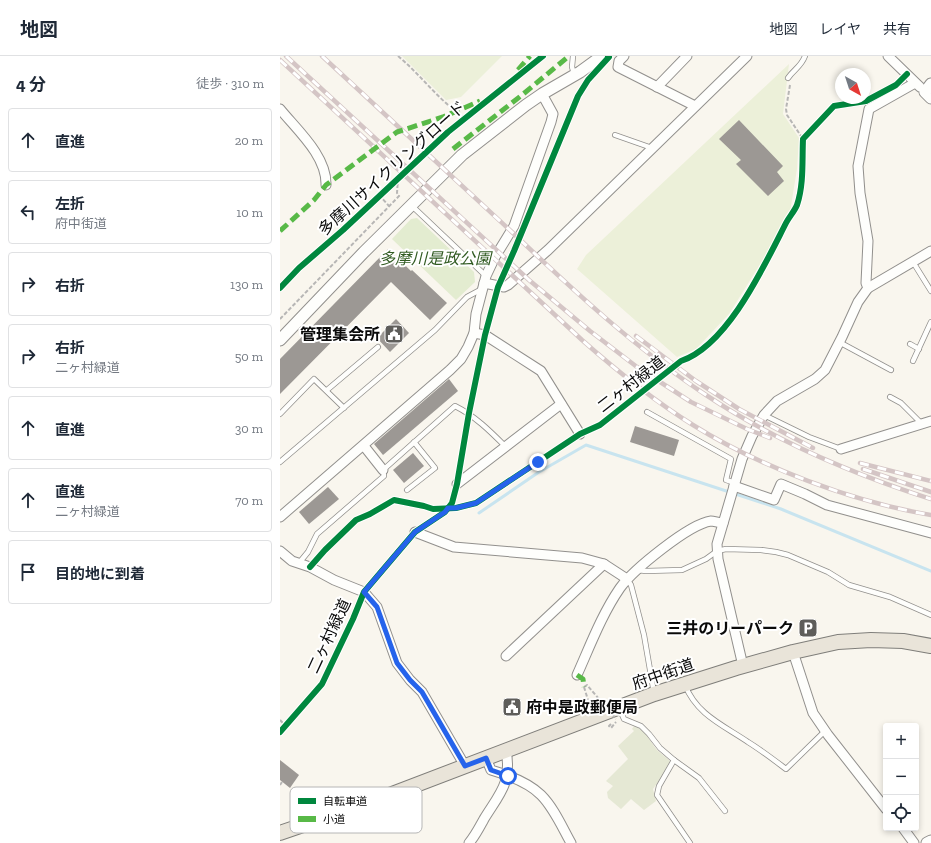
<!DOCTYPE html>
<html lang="ja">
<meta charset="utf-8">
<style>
:root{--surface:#fff;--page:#f6f6f7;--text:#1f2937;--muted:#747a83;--line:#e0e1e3}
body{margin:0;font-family:"Zilla Slab","Noto Sans JP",serif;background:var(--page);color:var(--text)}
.controls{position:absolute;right:12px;bottom:12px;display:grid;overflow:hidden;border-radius:4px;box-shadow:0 2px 6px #0003}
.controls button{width:36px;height:36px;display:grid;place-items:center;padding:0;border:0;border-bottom:1px solid var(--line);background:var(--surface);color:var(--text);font:20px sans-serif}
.compass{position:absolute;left:555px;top:12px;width:36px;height:36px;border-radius:50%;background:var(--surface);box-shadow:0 2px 6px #0003;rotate:141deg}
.stop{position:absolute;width:12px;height:12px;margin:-9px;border:3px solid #2563eb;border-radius:50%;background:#fff}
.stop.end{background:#2563eb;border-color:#fff;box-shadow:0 1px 4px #0008}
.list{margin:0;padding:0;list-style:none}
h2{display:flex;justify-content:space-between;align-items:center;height:52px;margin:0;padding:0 16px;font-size:17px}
h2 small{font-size:13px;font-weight:400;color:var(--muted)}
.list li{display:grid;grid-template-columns:26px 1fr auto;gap:12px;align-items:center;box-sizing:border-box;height:64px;margin:0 8px 8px;padding:0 8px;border:1px solid var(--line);border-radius:4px}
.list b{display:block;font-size:15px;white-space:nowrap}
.list p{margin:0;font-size:13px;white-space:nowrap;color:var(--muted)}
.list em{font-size:13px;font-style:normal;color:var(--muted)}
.icon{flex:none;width:22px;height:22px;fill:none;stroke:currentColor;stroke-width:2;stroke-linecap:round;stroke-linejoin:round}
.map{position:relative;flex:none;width:651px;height:787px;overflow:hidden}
header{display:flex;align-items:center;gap:24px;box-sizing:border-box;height:56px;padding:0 20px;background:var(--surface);border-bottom:1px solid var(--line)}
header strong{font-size:19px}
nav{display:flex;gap:22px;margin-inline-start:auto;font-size:14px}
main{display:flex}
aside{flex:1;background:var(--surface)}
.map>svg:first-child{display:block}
</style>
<header>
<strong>地図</strong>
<nav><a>地図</a><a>レイヤ</a><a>共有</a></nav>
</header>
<main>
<aside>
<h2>4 分<small>徒歩 · 310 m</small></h2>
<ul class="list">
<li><svg class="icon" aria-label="ahead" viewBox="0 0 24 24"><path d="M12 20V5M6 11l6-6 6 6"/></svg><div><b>直進</b></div><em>20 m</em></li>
<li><svg class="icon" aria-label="left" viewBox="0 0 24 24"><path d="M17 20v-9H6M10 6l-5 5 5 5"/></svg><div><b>左折</b><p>府中街道</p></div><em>10 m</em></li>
<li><svg class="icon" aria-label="right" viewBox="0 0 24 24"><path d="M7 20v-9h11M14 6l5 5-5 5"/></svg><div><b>右折</b></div><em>130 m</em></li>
<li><svg class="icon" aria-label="right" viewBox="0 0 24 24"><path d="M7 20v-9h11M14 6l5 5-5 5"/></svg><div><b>右折</b><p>二ヶ村緑道</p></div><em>50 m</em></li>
<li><svg class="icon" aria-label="ahead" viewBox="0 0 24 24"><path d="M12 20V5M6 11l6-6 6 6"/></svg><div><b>直進</b></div><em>30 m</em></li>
<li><svg class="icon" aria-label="ahead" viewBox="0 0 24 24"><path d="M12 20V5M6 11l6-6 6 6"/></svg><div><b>直進</b><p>二ヶ村緑道</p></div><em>70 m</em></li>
<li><svg class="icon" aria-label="arrive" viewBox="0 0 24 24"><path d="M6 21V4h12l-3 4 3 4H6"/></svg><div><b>目的地に到着</b></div></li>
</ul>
</aside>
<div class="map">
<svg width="651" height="787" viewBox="0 0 651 787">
<rect width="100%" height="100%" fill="#f9f6ee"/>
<polygon fill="#e3ecd0" points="137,162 194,216 195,226 176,244 112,183 131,163"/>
<path fill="#e5e8d4" d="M 354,670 C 366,673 370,686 377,694 C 381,698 386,701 390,705 L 388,712 L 373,733 L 376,745 L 364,754 L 351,743 L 341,753 L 328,742 L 327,736 L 333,730 L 326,725 L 348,703 L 338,690 L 354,675 L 352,673 Z"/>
<g fill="#ecf0d9">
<polygon points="122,0 222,0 181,41 166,44"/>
<polygon points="509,8 503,58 519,82 517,113 510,156 489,194 449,258 416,293 397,301 297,213 306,199"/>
</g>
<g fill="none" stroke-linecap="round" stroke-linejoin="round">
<polyline stroke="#c8e4ef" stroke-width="3" points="199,457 259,416 306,389 501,453 651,515"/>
</g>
<g fill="#9c9894">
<polygon points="459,64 503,110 497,116 504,125 488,140 456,108 461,104 439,83"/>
<polygon points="108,193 131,215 132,214 167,247 150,264 111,226 0,338 0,303"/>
<polygon points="116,263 129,277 110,296 97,282"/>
<polygon points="169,323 178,335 103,399 94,388"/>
<polygon points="355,370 399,384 394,400 350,386"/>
<polygon points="133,397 144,410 124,427 113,414"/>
<polygon points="48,431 59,443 29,468 19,456"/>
<polygon points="0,704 19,719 10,732 0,724"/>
</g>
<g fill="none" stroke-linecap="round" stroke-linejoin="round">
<defs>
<g id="service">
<polyline points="293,0 292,11 294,18"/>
<path d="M 508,22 C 514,13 521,11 525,0"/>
<polyline points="335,79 372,92"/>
<polyline points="131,149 206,220"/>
<polyline points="633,206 651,235"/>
<polyline points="559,286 611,314"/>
<polyline points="630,288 639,293"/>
<polyline points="633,305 651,266"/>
<polyline points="47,334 98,291"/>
<polyline points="610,341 621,347 642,368"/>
<polyline points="367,356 451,403 446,424 455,427"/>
<polyline points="0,358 34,323 64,352"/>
<polyline points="484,359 529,381 561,393"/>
<polyline points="0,406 155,274 187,241 202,233"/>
<polyline points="127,434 155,412 134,386"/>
<path d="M 19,507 L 28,496 L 37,478 L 104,420 L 103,414 L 175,350 C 195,360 210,375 225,390"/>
<polyline points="357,514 366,515 402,514 426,503 437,495 446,493 481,494 496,496 508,499 548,516 569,529 610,541 651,559"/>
<polyline points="347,523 351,529 364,579 374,637"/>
<path d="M 405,629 C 417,659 443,669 468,686 C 481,694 494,704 506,713 L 545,675"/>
<polyline points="339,652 344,663 361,670 369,678 380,692 394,704 419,722 445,755"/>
<polyline points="394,704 379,730 377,739 410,787"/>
</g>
<g id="minor">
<polyline points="344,0 339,5 338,11 415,50"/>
<polyline points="608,0 640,31"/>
<polyline points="377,31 407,0"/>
<path d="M 0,53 C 17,74 47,100 46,129"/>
<polyline points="204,227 224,231 228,229 268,194 467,0"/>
<polyline points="588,232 586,227 588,185 580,137 578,110 589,53 635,27"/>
<polyline points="194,277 205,279 261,315 300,378"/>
<polyline points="84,390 103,414"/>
<polyline points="561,393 651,365"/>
<polyline points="177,428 281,348"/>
<polyline points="454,430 494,444 501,428 525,438 547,449 651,477"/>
<polyline points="0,461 170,314 181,303 188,291 194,277 196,258 206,220 215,201 234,170 271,66 273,58 262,38"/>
<polyline points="135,476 174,491 302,502 324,508 347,523"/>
<polyline points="0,495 12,505 30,511 54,524 84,536 97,551 117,607 130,624 142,636 185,710"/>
<polyline points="513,596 533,657 548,679 606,753"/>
<polyline points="226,600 324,508"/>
<polyline points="463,610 438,503 437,488 462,403 472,380 484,359 497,345 535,323 545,314 562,281 578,246 588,232 651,195"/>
<path d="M 297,619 C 310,590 322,558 340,532 C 353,514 409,468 431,465 C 434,465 439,467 443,467"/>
<path d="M 206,702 L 211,714 C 228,719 248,726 261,739 C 274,752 282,771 291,787"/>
<polyline points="623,772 634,787"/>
<path d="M 189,787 C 195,780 199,772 204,763 C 220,737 232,727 226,694"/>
</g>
<g id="tertiary">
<polyline points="651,28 645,36 651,42"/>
<polyline points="0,284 84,196 182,99 246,49 262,38 300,16 322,0"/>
<polyline points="647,787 651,785"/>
</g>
<polyline id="primary" points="0,777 99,743 374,638 456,612 513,596 558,586 591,584 623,585 651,590"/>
</defs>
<use href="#service" stroke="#92908d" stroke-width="6"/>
<use href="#minor" stroke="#92908d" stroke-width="11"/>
<use href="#tertiary" stroke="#92908d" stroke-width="13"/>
<use href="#primary" stroke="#7f7e7a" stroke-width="16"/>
<g stroke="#b7b6b5" stroke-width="2" stroke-dasharray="4 2" stroke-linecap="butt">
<path d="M 118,0 C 142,20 159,45 185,62"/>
<polyline points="510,29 506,53 507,59 523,83"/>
<polyline points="118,122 117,137 119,140"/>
<polyline points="99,139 109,150"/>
<polyline points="0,263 121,138"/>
<polyline points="304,631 308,644"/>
<polyline points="0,664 2,666 0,668"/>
<polyline points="331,668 329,670 331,672 336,666"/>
<polyline points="0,729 2,726"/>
</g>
<use href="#service" stroke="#fefefc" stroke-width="4.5"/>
<use href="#minor" stroke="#fefefc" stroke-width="9"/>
<use href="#tertiary" stroke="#fefefc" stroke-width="11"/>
<use href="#primary" stroke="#e9e4d9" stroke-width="14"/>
<defs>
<g id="rail">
<polyline points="6,0 249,224 310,275 357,311 411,346 467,373 490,382"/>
<path d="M 42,0 C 106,59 169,118 233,177 C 294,235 355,292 426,339 C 495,385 572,418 651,443"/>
<path d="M 0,4 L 302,284 C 337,315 373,344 413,369 C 480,411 573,446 651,459"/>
<polyline points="356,280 416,325 459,353 533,392"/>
<polyline points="580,407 651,425"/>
<polyline points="583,413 651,436"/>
</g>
</defs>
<use href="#rail" stroke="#d4c5c5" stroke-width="4.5"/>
<use href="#rail" stroke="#fff" stroke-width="3" stroke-dasharray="9" stroke-linecap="butt"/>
<polyline stroke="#b7b6b5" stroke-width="2" stroke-dasharray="4 2" stroke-linecap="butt" points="304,631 307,629 336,663"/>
<g stroke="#58b947" stroke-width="5" stroke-dasharray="10 5" stroke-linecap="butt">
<polyline points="238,14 250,0"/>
<polyline points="173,93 242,39 289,0"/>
<polyline points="0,175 34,144 46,129 117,76 163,61 200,45"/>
<polyline points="297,619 303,623 304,631"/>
</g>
<defs>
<g id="cycleway">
<polyline points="0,232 19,212 63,174 168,76 263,0"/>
<path d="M 30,511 L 45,494 L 76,464 L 90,458 L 114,444 L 144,450 L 153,453 L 176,452 L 196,447 L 300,378 L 320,369 L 401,305 C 448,289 484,210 506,167 C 509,161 514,156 517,149 C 524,128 522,105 523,83 L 554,50 L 586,45 L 616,29 L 627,18"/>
<polyline points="0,676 42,628 73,563 84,536 135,476 165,456 172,447 177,428 189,357 205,279 218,231 234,195 298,40 308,24 329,1 328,0"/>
</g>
</defs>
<use href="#cycleway" stroke="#fff" stroke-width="8"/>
<use href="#cycleway" stroke="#00873e" stroke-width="6"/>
</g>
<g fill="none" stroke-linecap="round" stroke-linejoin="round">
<polyline stroke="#2563eb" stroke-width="5" points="228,720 211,714 206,702 185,710 142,636 130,624 117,607 97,551 84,536 135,476 165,456 168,452 176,452 196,447 258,406"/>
</g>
<defs>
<symbol id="civic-square" viewBox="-11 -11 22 22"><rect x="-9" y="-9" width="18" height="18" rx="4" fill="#5e5d5a" stroke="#fff"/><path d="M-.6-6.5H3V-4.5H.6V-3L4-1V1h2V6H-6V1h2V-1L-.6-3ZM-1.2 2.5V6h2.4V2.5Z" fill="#fff"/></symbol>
<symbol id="parking-square" viewBox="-11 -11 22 22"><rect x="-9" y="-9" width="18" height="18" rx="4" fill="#5e5d5a" stroke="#fff"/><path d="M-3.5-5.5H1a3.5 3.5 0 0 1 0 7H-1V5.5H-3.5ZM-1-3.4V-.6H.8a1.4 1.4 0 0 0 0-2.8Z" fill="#fff"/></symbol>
</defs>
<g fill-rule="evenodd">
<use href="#civic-square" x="103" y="267" width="22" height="22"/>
<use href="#parking-square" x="517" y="561" width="22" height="22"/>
<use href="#civic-square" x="221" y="640" width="22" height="22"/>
</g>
<g text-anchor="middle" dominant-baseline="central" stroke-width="4" stroke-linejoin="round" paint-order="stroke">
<g font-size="16" fill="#0a0a0a" stroke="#fff">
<text transform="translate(112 112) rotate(-42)">多摩川サイクリングロード</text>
<text transform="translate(351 328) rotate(-38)">二ヶ村緑道</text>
<text transform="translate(49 580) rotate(-65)">二ヶ村緑道</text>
<text transform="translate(383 618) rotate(-19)">府中街道</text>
</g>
<g font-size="16" font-style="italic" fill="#315b22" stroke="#fff">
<text x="155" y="202">多摩川是政公園</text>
</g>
<g font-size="16" font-weight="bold" fill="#0a0a0a" stroke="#fff" text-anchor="end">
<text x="100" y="278">管理集会所</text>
<text x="514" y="572">三井のリーパーク</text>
<text x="246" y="651" text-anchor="start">府中是政郵便局</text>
</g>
</g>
<rect x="10" y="731" width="132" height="46" rx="6" fill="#fff" stroke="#b6b6b6" stroke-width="1"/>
<rect x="18" y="742" width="18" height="6" fill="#00873e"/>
<rect x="18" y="760" width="18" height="6" fill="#58b947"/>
<g font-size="11" fill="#0a0a0a">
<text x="43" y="749">自転車道</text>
<text x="43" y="767">小道</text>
</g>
</svg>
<div class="controls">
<button>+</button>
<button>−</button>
<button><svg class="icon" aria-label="locate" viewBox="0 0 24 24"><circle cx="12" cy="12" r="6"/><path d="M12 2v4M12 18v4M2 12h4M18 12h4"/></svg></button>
</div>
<svg class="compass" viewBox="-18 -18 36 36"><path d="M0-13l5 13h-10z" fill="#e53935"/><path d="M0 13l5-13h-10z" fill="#747a83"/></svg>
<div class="stop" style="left:228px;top:720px"></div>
<div class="stop end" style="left:258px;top:406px"></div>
</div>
</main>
